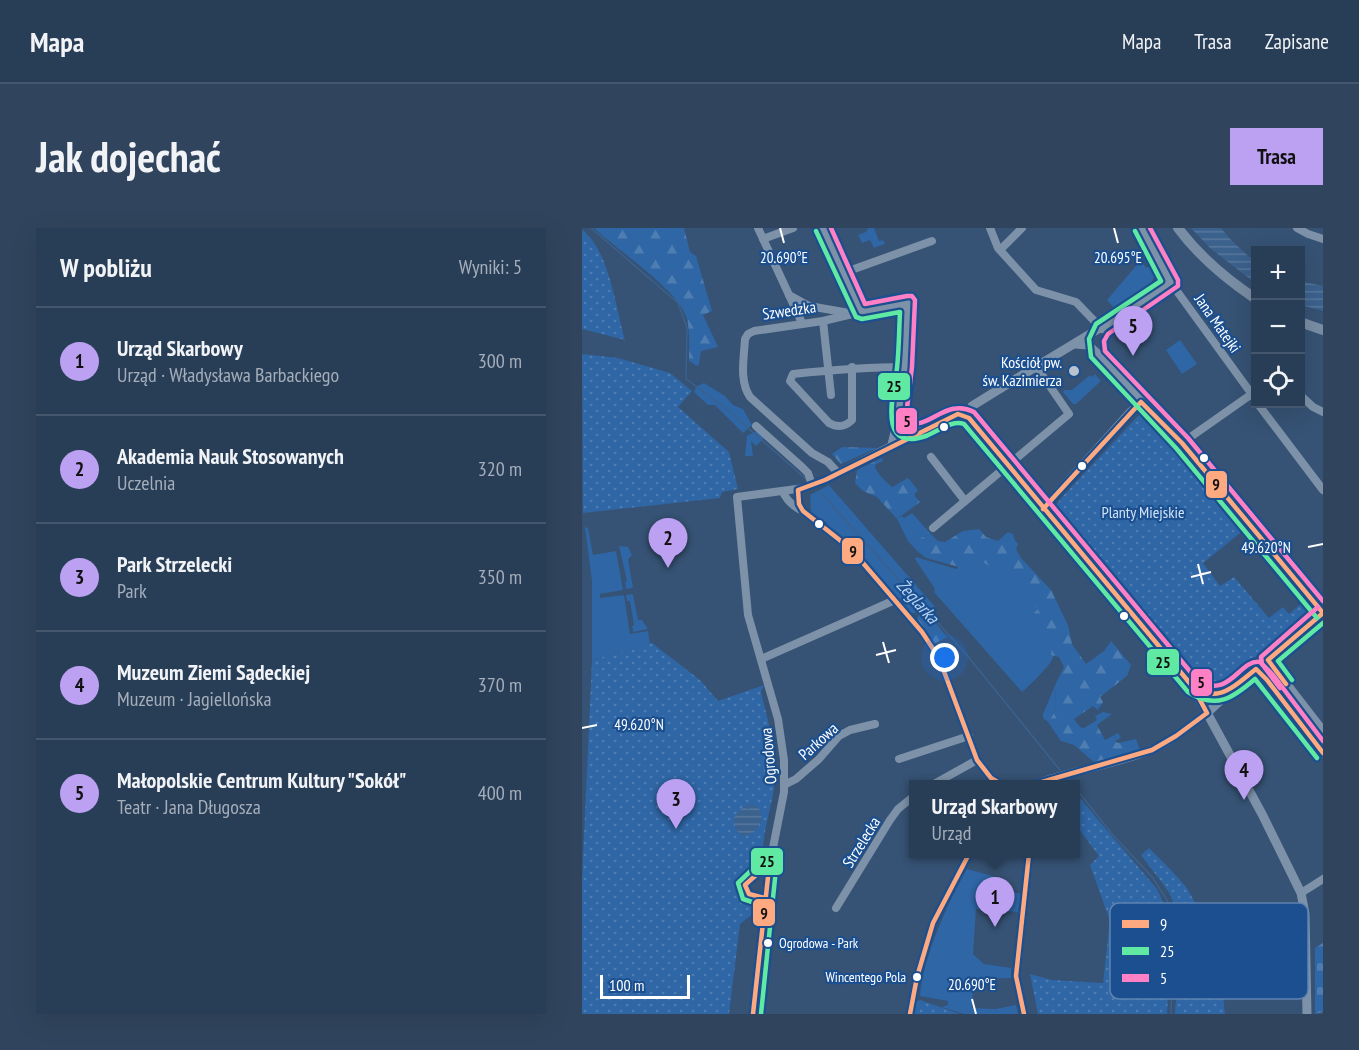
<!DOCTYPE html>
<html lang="pl">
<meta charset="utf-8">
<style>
:root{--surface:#283e57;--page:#30455d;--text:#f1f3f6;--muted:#a5aeba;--line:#44576d;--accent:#bca0f2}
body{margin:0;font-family:"PT Sans Narrow",sans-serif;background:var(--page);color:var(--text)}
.controls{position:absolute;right:18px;top:18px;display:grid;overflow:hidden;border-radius:0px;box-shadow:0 6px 24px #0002}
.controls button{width:54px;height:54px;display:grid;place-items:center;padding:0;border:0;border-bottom:2px solid var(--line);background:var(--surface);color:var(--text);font:30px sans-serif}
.scale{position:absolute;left:18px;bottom:15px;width:90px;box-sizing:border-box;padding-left:6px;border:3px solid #fff;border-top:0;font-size:16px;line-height:21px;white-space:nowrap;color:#fff;-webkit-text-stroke:4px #1b4f8f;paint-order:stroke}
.you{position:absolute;left:363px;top:430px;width:21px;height:21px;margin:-15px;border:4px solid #fff;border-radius:50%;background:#1a73e8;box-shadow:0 0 0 9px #1a73e833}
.badge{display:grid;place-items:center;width:39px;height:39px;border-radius:50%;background:var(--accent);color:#111;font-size:20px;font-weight:700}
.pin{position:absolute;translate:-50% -50px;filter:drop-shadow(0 2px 3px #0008)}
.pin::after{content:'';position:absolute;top:32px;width:21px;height:18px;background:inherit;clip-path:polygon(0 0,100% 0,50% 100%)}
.popup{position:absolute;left:327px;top:552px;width:171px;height:78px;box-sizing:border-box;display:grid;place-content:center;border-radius:0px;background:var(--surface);filter:drop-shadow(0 2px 4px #0005);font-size:20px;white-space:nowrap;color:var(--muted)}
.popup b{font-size:22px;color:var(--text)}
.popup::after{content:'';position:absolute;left:50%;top:100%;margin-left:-12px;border:12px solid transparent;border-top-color:var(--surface)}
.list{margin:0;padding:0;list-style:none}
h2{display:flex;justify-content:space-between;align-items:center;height:78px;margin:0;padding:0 24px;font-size:26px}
h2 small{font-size:20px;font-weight:400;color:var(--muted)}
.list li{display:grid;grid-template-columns:39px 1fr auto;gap:18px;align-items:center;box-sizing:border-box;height:108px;padding:0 24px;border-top:2px solid var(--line)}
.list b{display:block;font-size:22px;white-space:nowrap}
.list p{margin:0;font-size:20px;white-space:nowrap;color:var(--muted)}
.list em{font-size:20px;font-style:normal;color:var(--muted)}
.icon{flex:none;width:33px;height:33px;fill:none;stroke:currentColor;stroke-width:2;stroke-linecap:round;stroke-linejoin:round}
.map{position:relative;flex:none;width:741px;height:786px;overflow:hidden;border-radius:0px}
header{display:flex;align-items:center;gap:36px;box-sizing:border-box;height:84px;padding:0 30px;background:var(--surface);border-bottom:2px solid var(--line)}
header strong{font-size:28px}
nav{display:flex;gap:33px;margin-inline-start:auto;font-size:21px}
.intro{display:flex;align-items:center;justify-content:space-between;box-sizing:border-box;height:144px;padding:0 36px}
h1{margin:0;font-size:42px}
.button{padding:15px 27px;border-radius:0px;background:var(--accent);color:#111;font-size:21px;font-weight:700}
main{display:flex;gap:36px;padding:0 36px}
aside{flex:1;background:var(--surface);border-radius:0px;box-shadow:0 6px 24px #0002}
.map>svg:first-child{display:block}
</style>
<header>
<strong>Mapa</strong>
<nav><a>Mapa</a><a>Trasa</a><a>Zapisane</a></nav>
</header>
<div class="intro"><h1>Jak dojechać</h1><a class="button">Trasa</a></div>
<main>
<aside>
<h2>W pobliżu<small>Wyniki: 5</small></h2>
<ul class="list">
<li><span class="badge">1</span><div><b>Urząd Skarbowy</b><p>Urząd · Władysława Barbackiego</p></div><em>300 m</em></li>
<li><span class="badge">2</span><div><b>Akademia Nauk Stosowanych</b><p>Uczelnia</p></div><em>320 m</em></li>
<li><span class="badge">3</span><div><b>Park Strzelecki</b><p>Park</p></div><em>350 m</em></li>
<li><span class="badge">4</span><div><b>Muzeum Ziemi Sądeckiej</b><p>Muzeum · Jagiellońska</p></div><em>370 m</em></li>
<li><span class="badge">5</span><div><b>Małopolskie Centrum Kultury &quot;Sokół&quot;</b><p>Teatr · Jana Długosza</p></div><em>400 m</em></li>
</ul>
</aside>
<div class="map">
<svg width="741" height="786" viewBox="0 0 741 786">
<defs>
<pattern id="forest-firs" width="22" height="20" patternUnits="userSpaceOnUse" patternTransform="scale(1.5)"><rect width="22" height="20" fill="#2f66a5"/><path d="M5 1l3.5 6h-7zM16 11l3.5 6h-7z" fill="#4e7db2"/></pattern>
<pattern id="cemetery-stones" width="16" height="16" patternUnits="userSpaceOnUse" patternTransform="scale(1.5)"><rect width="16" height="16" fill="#2f66a5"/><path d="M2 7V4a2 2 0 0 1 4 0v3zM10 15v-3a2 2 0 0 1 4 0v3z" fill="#4e7db2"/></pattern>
<pattern id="park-dots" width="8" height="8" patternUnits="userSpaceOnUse" patternTransform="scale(1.5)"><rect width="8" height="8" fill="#2f66a5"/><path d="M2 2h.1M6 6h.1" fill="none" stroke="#4e7db2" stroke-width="1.8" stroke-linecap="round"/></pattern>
<pattern id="water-rules" width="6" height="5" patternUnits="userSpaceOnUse" patternTransform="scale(1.5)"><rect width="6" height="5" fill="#3b618d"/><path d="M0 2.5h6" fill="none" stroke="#58799e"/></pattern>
</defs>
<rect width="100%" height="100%" fill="#365274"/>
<g fill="#2f66a5">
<polygon points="286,0 292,0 297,13 301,12 303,16 292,20 288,12 280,15 276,7 284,4"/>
<path d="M 559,32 L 564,40 L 574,35 C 576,59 552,71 535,83 L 525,72 Z"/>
<polygon points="598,112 615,136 600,146 584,122"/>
<polygon points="513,146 519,153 494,176 491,176 481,164 483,162 490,162 508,147 510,149"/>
<polygon points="122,155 143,168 151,177 161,181 170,197 161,205 133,177 126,177 112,164 114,159"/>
<polygon points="172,204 176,204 182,210 174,218 169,213 171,228 163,228 165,208"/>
<polygon points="247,257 353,379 334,391 337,387 334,384 329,386 245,298 245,295 229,284 228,267"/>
<polygon points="330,285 349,306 334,312 334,322 326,313 315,291 320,288 322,290"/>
<polygon points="3,299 6,300 11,327 34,323 41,362 18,366 18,370 42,367 48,406 66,403 68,416 10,432 10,353"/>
<polygon points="37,318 46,319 50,327 46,331 51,360 44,361 43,354 45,353"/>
<path d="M 412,327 C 430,347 486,400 471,430 C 467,439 448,457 440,464 L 352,364 L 353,361 L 333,331 L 334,329 L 374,341 L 383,332 Z"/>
<polygon points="51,366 56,392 60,392 66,401 51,404 50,398 52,397 48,373 45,373 44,367"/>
<polygon points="474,455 473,485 466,494 461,490 461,486"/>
<path d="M 385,641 L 414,649 L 415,660 L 439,666 L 436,684 L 394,681 L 391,726 L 402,736 L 429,740 L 429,750 L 400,751 L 398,757 L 391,758 L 390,780 L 414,781 L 434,777 L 436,786 L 382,786 L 359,779 L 366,777 L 366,773 L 338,768 C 341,729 366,674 385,641 Z"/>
</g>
<g fill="url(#forest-firs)">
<path d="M 12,0 L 102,0 L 108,24 L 114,28 L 130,83 L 121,87 L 136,119 L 119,123 L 117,136 L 115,138 L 107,133 C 107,119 108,104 105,91 C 97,62 35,22 12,0 Z"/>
<polygon points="260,219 295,220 259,236 250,226"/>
<polygon points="300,230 301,233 294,236 293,240 300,250 310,259 326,250 336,262 332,267 338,274 315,291 295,269 281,263 273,255 275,242"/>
<path d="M 397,301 L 404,309 L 416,313 L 426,304 L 431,306 L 432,311 L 436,316 L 434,321 L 439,330 L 469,362 L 486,397 L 490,416 L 504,436 L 522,423 L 529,413 L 549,437 L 545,448 L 518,469 L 521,474 L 516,482 L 511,478 L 492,491 L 498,499 L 502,500 L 515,492 L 513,488 L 521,484 L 530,486 L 515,497 L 523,512 L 536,505 L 539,510 L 533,513 L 536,515 L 554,511 L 558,522 L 551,526 L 513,535 L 492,517 L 479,513 L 466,494 L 473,484 L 474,455 L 482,439 L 477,429 L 469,427 C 473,408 464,399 452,385 L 456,381 L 424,344 L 416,343 L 399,333 L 386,335 L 377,339 L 344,330 L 334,322 L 334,312 L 349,306 L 356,313 L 363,314 L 381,303 Z"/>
<polygon points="345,384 365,409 352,416 334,391"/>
</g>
<polygon fill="url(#cemetery-stones)" points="741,715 741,784 733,786 733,720"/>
<g fill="url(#park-dots)">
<path d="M 0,2 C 27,21 34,81 43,112 L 0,101 Z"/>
<polygon points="0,126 36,130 88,145 110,163 96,179 147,224 156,261 140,264 138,270 1,285"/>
<polygon points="557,187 561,187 663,301 621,335 638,358 652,349 687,390 701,379 707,386 721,374 727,380 720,391 639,457 628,459 619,455 473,282 473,278 481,268"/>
<path d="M 70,415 L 118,452 L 136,473 L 182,457 L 179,464 C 185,491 195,520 193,548 C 192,576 179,604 181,632 L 156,652 L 161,671 L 175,676 L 177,681 L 158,696 L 147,786 L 0,786 L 0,652 L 10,432 Z"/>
<polygon points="496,568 575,661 588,689 590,702 585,786 456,786 448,746 470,752 521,755 528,693 508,637 517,628 494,597 494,570"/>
<path d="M 567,620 L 590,643 L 605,660 L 623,693 L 640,756 L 643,786 L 593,786 C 595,750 606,698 587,665 C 579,652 568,640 559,627 Z"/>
<polygon points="338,772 378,786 332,786 335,773"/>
</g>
<g fill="url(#water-rules)">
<polygon points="609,0 639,0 649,12 673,34 673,55 628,20"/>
<polygon points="718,53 741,58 741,83 719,77"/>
<path d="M 166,576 C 188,577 181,605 162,608 L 155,603 C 148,588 155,586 163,577 L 164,581 L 167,581 Z"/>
</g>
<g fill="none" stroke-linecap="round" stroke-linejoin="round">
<g stroke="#3b618d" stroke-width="1.5">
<polyline points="9,0 96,75 105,100 104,151 141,178 224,251"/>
<polyline points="237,263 384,426 478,542"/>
<polyline points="487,552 490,556"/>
<polyline points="494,561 531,607 570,649 585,672 592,698 589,786"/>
</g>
<g stroke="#7d92a8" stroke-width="8">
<polyline points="176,0 220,95"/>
<polyline points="408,0 416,20 454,62 494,74 520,101"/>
<polyline points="715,0 726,6 741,11"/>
<polyline points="181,11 211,0"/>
<polyline points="418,22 440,0"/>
<polyline points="261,45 350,13"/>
<polyline points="589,55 674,172"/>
<polyline points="207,67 227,78 267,85"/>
<polyline points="241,93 249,167"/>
<path d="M 270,139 L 270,192 C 263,199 256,200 247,195 L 208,153 L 211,146 C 249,142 285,139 323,139"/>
<polyline points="718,167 731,179 741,184"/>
<polyline points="676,176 741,262"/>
<polyline points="174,198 220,239 226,245 230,257"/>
<polyline points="600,215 674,163"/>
<polyline points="309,219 316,189"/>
<polyline points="349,229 383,273"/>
<path d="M 256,245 L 246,234 L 230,225 L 168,169 C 157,153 162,130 163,111 L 166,106 L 172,103 L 241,93 L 279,84"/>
<polyline points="216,262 217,276 221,283"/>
<path d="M 201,264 C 205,273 212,279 221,283 L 269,321 L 340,404 L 357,430 L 395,532 L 409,550 L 419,556"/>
<polyline points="461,281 548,184 559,174"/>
<polyline points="351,300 487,186 454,138"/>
<polyline points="179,431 313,372"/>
<polyline points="317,531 387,508"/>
<polyline points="352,556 395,532"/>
<path d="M 453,556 C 488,543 526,538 561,525 C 586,517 604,500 625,485"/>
<polyline points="202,557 214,551 237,531 257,508 268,502 293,496"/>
<polyline points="719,665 741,651"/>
<polyline points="254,680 308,592 316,581 332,568"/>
<polyline points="171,786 187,640 202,564 202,532 196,491 166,387 155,269 222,260 243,252 338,203"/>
<polyline points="328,786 335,749 351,695 387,626"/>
<polyline points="442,786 434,748 447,626"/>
</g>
<g stroke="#7d92a8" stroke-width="9">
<path d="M 241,0 L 279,84 L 326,75 L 323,139 L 316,188 C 318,222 359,190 373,187 C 379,185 383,188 387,190 L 611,459 L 680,586 L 719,665 L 723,686 L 725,786"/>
<polyline points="493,116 506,117 516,126 600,215 741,385"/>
<path d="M 387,190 L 387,184 L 390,178 C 457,136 524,98 589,55 L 560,0"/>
<polyline points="686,432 741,503"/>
<polyline points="674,441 685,452 741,525"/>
<path d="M 611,459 C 622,468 633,468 645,463"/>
<polyline points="625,485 667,446 741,385"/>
</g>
<g stroke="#798da4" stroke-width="10">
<path d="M 596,0 C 617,28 644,51 674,71"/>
<polyline points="718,94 741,102"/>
</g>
<defs>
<g id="bus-1">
<polyline points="461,281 559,174 600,215 741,385"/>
<path d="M 606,453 C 633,479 650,460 674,441 L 685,452 L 741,525"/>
<polyline points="704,456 686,432 741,385"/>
<polyline points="419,556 409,550 395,532 357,430 340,404 269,321 221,283 217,276 216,262 243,252 376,186 387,190 611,459 625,485 594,508 570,522 453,556"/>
<polyline points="171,786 187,640 182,640 163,657 167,666 183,670"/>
<polyline points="328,786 335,749 351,695 387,626"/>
<polyline points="442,786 434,748 447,626"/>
</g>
<g id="bus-2">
<path d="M 234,3 L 274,89 L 280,91 L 318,84 C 317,103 317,122 315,140 C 312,165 294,225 344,208 C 355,204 371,191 382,196 L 606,464 C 634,482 651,470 673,451 L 735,530"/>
<polyline points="553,3 579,53 514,96 507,111 509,129 594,220 735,390"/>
<polyline points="710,452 696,433 741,395"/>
<polyline points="176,676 161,671 156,655 178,634 189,633 193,636 194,641 179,786"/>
</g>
<g id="bus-3">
<path d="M 249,0 L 283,76 L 325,68 L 330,68 L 333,72 L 330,139 L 324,188 L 325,194 C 347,203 364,169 392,184 L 616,453 C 649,471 657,431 678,434 L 691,447 L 741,513"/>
<polyline points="568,0 596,52 596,58 526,106 522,113 523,123 606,210 741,373"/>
<polyline points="698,460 680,436 679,429 736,379"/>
</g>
</defs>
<use href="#bus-1" stroke="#1b4f8f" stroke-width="9"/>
<use href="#bus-2" stroke="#1b4f8f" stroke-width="9"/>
<use href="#bus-3" stroke="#1b4f8f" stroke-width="9"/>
<use href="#bus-1" stroke="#ffa980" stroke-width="4.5"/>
<use href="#bus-2" stroke="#60e9a3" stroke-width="4.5"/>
<use href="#bus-3" stroke="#ff80c5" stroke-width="4.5"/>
</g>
<path fill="none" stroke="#fff" stroke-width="2" d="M 198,0 L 202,15M 532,0 L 536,15M 726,319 L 741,316M 616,336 L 621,356M 609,349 L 629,344M 301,414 L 307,435M 294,427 L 314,422M 0,500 L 15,497M 390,771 L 394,786"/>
<circle fill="#b9c2ce" stroke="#1b4f8f" stroke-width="2" cx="492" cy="143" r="6"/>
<g fill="#fff" stroke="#1b4f8f" stroke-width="2">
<circle cx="362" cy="199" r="5"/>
<circle cx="622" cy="230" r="5"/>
<circle cx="500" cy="238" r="5"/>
<circle cx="237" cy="296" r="5"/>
<circle cx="542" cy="388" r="5"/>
<circle cx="186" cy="715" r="5"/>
<circle cx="335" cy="749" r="5"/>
</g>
<g text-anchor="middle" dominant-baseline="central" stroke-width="4.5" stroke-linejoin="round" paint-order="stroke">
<g font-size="14" fill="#fff" stroke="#1b4f8f" text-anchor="start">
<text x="197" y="715">Ogrodowa - Park</text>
<text x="324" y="749" text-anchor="end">Wincentego Pola</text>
</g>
<g font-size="16" fill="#fff" stroke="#1b4f8f">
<text transform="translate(207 82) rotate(-8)">Szwedzka</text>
<text transform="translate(636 95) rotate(55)">Jana Matejki</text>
<text transform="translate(236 513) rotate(-42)">Parkowa</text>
<text transform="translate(186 528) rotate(-95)">Ogrodowa</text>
<text transform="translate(279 614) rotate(-58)">Strzelecka</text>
</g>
<g font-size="16" fill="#fff" stroke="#1b4f8f" text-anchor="end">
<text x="480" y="134">Kościół pw.<tspan x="480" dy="18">św. Kazimierza</tspan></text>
</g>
<g font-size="16" fill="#cfe3fa" stroke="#1b4f8f">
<text x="561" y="284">Planty Miejskie</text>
</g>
<g font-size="18" font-style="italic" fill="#b5d3f5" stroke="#1b4f8f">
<text transform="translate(336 373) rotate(48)">Żeglarka</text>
</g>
</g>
<rect x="528" y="675" width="198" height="96" rx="9" fill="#1b4f8f" stroke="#5f84b1" stroke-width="1.5"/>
<rect x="540" y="692" width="27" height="8" fill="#ffa980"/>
<rect x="540" y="719" width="27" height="8" fill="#60e9a3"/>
<rect x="540" y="746" width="27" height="8" fill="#ff80c5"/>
<g font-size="16" fill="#fff">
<text x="578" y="702">9</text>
<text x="578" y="729">25</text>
<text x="578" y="756">5</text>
</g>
<g font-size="15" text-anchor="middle" fill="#fff" stroke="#1b4f8f" stroke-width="4.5" stroke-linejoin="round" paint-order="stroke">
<text x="202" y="35">20.690°E</text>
<text x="536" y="35">20.695°E</text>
<text x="684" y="325">49.620°N</text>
<text x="57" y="502">49.620°N</text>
<text x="390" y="762">20.690°E</text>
</g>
<g stroke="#1b4f8f" stroke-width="2">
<rect x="295" y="144" width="34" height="29" rx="6" fill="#60e9a3"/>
<rect x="313" y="179" width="23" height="28" rx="6" fill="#ff80c5"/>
<rect x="623" y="242" width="23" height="29" rx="6" fill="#ffa980"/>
<rect x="259" y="309" width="23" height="28" rx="6" fill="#ffa980"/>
<rect x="564" y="420" width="34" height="28" rx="6" fill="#60e9a3"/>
<rect x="608" y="440" width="23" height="29" rx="6" fill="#ff80c5"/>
<rect x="168" y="619" width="34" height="29" rx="6" fill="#60e9a3"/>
<rect x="170" y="670" width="24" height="29" rx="6" fill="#ffa980"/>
</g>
<g font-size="16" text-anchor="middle" font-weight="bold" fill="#111">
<text x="312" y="164">25</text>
<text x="325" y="199">5</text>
<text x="634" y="262">9</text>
<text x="271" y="329">9</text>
<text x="581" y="440">25</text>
<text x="619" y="460">5</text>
<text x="185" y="639">25</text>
<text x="182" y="691">9</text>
</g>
</svg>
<div class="controls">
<button>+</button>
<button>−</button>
<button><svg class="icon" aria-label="locate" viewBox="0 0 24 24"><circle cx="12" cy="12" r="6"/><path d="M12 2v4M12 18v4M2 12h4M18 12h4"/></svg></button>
</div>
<div class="scale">100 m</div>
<div class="you"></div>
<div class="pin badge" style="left:413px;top:699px">1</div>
<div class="popup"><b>Urząd Skarbowy</b>Urząd</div>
<div class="pin badge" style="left:86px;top:340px">2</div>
<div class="pin badge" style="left:94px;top:601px">3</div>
<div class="pin badge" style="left:662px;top:572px">4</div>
<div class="pin badge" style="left:551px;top:128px">5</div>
</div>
</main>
